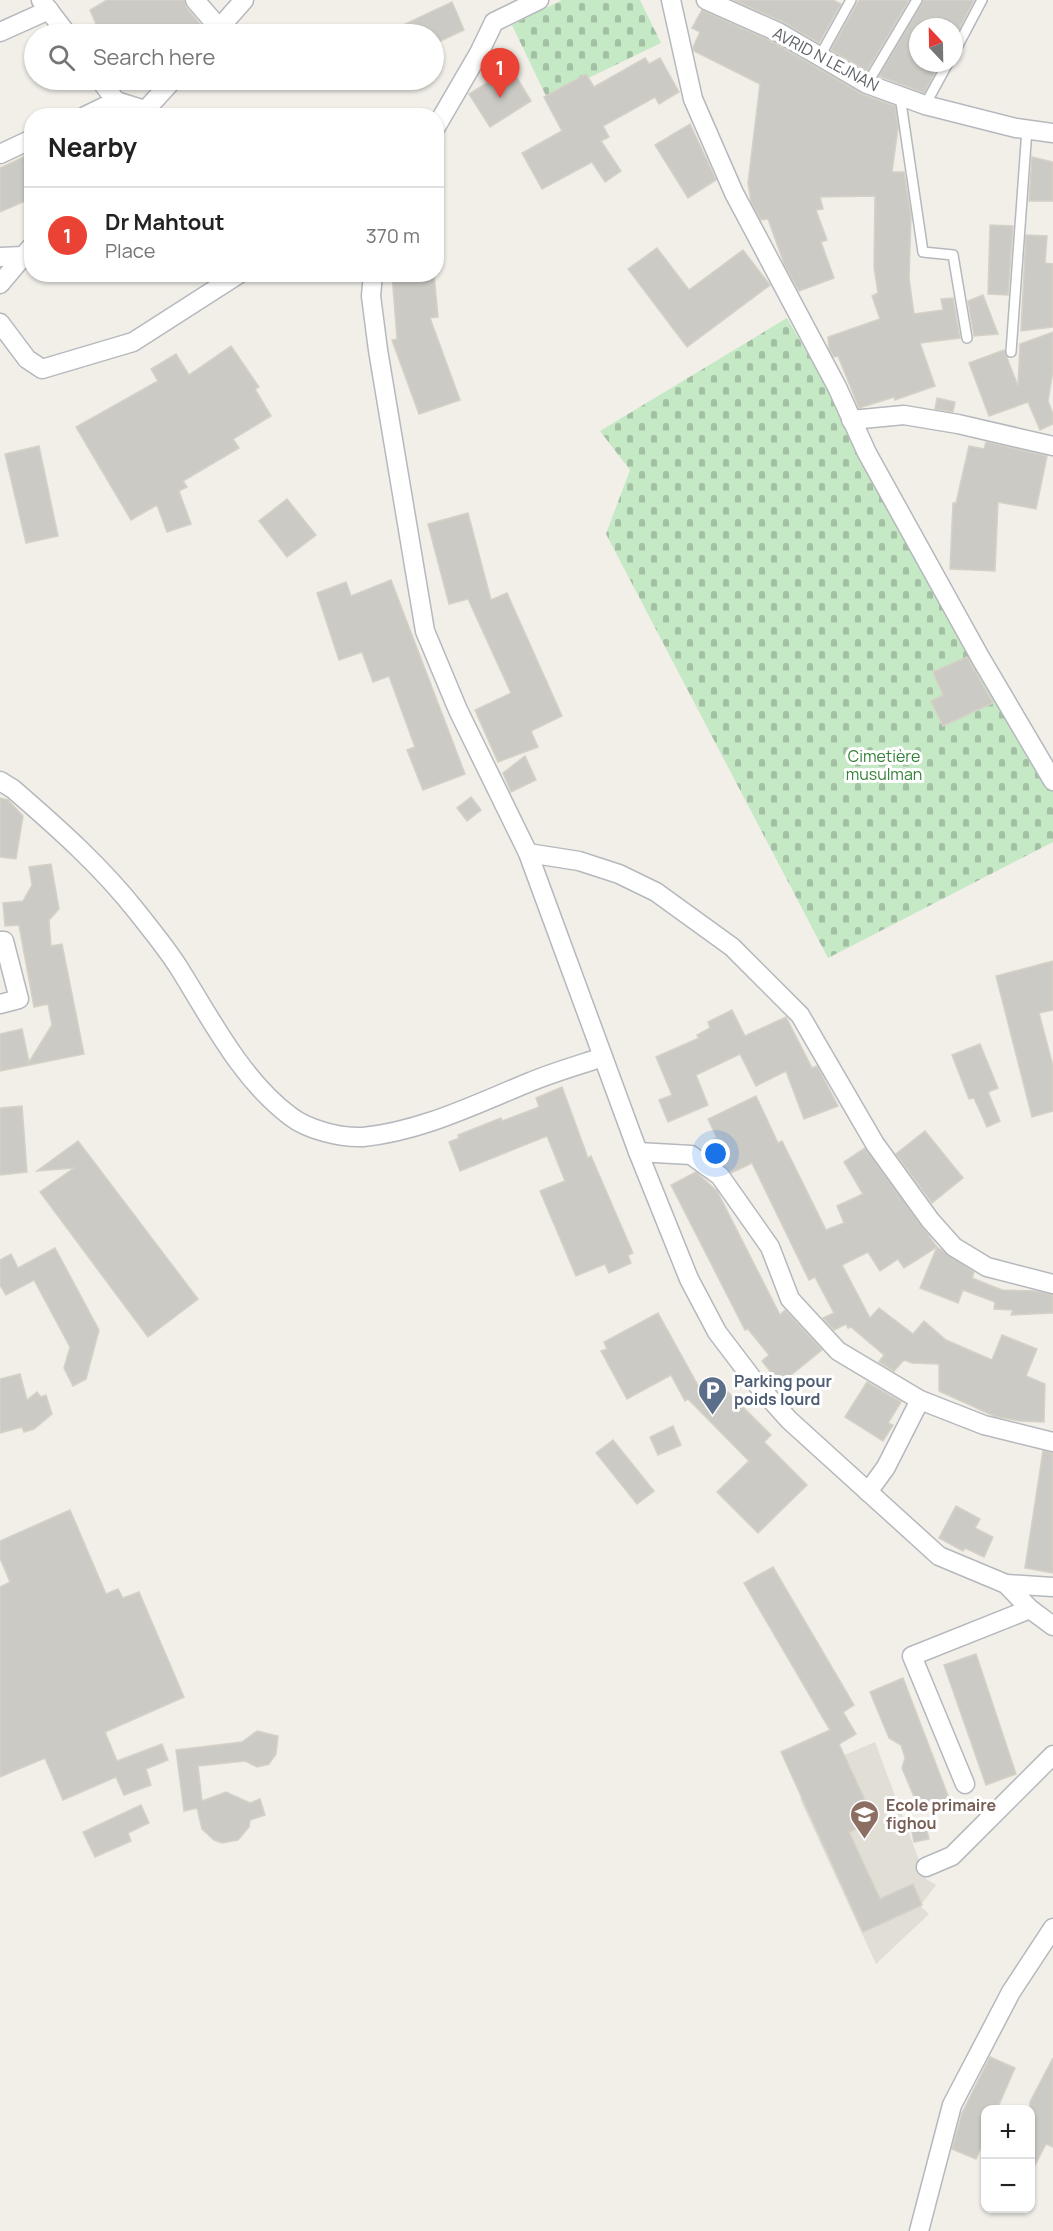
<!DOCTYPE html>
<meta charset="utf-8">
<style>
:root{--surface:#fff;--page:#f2f2f2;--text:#222;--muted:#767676;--line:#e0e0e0;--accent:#ea4335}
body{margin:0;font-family:Manrope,sans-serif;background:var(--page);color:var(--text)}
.controls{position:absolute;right:18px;bottom:18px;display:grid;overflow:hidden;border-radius:12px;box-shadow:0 2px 4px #0004}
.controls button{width:54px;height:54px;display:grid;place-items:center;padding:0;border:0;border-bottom:2px solid var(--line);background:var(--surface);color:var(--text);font:30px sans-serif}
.compass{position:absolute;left:909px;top:18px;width:54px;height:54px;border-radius:50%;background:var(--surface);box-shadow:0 2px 4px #0004;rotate:338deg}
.you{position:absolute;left:716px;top:1154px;width:21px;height:21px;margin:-15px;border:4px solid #fff;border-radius:50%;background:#1a73e8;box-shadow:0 0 0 9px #1a73e833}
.badge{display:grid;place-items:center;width:39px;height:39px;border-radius:50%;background:var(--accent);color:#fff;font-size:20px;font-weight:700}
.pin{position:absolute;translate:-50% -50px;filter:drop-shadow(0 2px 3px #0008)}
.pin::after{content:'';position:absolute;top:32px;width:21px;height:18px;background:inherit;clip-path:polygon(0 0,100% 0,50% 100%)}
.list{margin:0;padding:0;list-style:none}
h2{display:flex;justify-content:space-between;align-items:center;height:78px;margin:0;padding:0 24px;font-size:26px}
h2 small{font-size:20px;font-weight:400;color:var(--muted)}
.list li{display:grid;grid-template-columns:39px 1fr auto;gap:18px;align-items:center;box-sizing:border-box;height:96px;padding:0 24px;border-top:2px solid var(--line)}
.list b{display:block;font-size:22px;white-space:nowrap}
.list p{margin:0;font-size:20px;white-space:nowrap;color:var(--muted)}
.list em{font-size:20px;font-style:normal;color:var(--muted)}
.icon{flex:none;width:33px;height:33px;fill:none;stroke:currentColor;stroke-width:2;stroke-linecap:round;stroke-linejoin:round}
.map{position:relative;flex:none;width:1053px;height:2231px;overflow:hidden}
.search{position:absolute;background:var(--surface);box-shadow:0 2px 4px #0004;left:24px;top:24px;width:420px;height:66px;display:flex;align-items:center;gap:15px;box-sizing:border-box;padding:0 21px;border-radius:33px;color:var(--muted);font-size:22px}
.panel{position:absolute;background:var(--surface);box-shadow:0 2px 4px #0004;left:24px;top:108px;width:420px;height:174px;border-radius:24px}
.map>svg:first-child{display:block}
</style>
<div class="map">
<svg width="1053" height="2231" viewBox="0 0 1053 2231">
<defs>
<pattern id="cemetery-stones" width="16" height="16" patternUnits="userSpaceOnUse" patternTransform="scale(1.5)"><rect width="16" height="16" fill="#c5e8c5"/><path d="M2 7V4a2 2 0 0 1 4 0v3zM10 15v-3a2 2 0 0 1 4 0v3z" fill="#a3c0a4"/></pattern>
</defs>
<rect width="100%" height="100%" fill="#f1efe8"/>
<polygon fill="#e1ded6" points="875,1742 926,1879 936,1885 920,1906 929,1914 876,1964 800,1799 827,1786 819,1766"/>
<g fill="url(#cemetery-stones)">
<polygon points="562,0 640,0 661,43 547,98 512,25"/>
<polygon points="787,318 1053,781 1053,842 828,958 606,534 630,470 600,431"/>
</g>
<g fill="#cccac5" stroke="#d6d1c6" stroke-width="1.5">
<polygon points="107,0 184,0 186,7 201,25 185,34 78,34 78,32 96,24 90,10"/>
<polygon points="734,0 833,0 841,4 819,43 783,22"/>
<polygon points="859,0 909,0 867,71 831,50"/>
<polygon points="924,0 974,0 954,39 954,27 918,27 918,63 940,63 924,93 879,76"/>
<polygon points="452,2 464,30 434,44 434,34 410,34 405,24"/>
<polygon points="702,10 773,42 862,94 895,106 898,128 892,172 904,172 911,216 909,278 914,314 943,310 941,299 953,298 960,338 920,343 935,386 895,400 894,397 859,408 838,356 834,357 829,348 828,337 880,319 872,296 878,293 874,267 875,196 820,197 823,209 816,210 827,240 821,242 834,278 799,291 785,266 768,219 761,220 751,202 748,183 760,84 694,51 693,47 700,32 692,28"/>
<polygon points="645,58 649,64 660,58 679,92 659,104 655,97 603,126 609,137 601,141 621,171 605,182 592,162 542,189 522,153 562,131 544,97 586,74 594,87"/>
<polygon points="511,68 531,101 490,127 469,94"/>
<polygon points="690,124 716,180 688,198 655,145"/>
<polygon points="32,153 32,198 0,212 0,168"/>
<polygon points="1032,157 1053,162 1053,201 1029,201"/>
<polygon points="990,225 1013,226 1008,295 988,294"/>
<polygon points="1026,235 1047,236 1045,263 1053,264 1053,327 1021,331"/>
<polygon points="657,248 689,290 743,250 770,285 687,347 628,269"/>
<polygon points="392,274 434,274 438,317 430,318 460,400 419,414 392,340 397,339"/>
<polygon points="983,295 998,334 974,336 968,301"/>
<polygon points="1053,332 1053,371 1048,401 1053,414 1053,424 1040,430 1028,402 989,416 969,363 1004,350 1018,386 1020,344"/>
<polygon points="231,346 259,387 255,389 271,416 233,439 239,448 183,481 187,487 179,491 191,524 167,532 157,505 131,520 76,427 158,381 151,369 176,354 189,375"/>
<polygon points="937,398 955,402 953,412 935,409"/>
<polygon points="986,442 1047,456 1036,509 998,502 995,571 950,569 953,503 956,503 969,446 984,449"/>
<polygon points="39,446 58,536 26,543 5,454"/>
<polygon points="287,499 316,535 287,557 259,521"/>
<polygon points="468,513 491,600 507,593 562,716 531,731 538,747 498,762 475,710 511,693 468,599 449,604 428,524"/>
<polygon points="391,580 465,774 423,790 407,750 415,747 389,676 373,682 362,652 339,660 317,593 346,582 351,596"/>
<polygon points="967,657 993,703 943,726 931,701 943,695 933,672"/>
<polygon points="525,756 536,780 511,792 503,773"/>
<polygon points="471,797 481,810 467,821 457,808"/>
<polygon points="0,798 8,800 23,816 16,859 0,857"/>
<polygon points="51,864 59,909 49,920 51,946 62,944 84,1054 0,1071 0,1034 22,1029 29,1062 52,1025 48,1004 34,1007 19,925 5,926 3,903 23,901 32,885 29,867"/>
<polygon points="1053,961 1053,1010 1039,1013 1053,1066 1053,1111 1032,1117 996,976"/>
<polygon points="732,1010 745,1036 786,1017 812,1068 817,1066 838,1106 804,1119 786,1071 756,1086 740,1054 696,1075 708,1105 668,1122 659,1100 672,1095 656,1057 699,1038 697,1035 710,1028 708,1022"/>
<polygon points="980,1044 998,1088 988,1092 1000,1121 987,1127 974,1098 969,1099 952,1055"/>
<polygon points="562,1087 588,1158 591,1156 633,1253 628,1255 631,1263 609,1273 605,1264 576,1276 540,1191 565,1181 547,1136 460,1171 449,1142 459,1138 458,1135 501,1118 502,1121 539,1107 536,1098"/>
<polygon points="756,1096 778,1143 782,1141 826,1230 844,1223 837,1206 863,1194 844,1162 865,1148 937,1247 904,1268 898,1259 880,1271 868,1252 842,1265 870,1318 879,1308 913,1334 924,1321 946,1340 992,1360 1002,1335 1037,1349 1026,1376 1045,1384 1044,1422 1020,1421 994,1416 939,1391 939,1364 912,1363 904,1360 894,1371 879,1362 884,1355 851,1327 848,1328 846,1324 834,1330 823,1318 834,1313 815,1277 809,1280 752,1163 731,1173 718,1161 721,1159 712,1140 717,1138 708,1119"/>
<polygon points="22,1106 27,1172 0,1175 0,1108"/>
<polygon points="925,1131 963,1178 932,1203 896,1154"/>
<polygon points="78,1141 198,1299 148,1337 40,1192 74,1168 37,1171"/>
<polygon points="696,1172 717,1191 780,1315 785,1310 822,1350 780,1384 762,1361 769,1355 748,1329 745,1330 671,1185"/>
<polygon points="937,1247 974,1272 972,1278 1002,1290 1036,1291 1053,1295 1053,1313 1011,1315 1013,1310 994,1309 995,1302 963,1290 958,1303 920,1288"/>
<polygon points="55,1248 99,1330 86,1379 73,1386 64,1368 70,1347 34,1280 6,1295 0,1285 0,1260 11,1254 18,1268"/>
<polygon points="658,1313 710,1407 727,1391 771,1435 764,1442 807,1485 758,1533 717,1492 749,1461 688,1399 685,1401 671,1375 627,1399 601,1351 607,1349 604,1342"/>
<polygon points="20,1374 27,1400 37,1392 41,1397 46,1395 52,1414 34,1429 24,1432 22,1427 0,1433 0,1379"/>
<polygon points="867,1382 901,1402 888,1423 893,1425 883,1441 845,1417"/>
<polygon points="673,1426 681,1445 658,1455 650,1437"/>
<polygon points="613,1440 654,1491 637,1504 596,1453"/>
<polygon points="1043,1451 1053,1453 1053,1573 1025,1568"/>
<polygon points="956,1506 980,1519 975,1528 993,1537 984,1557 965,1548 963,1551 939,1538"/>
<polygon points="70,1510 106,1594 118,1589 123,1598 139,1592 184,1697 105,1732 117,1761 162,1744 168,1760 146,1769 151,1785 124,1795 116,1777 63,1800 45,1758 0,1777 0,1587 10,1582 0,1558 0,1541"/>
<polygon points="773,1567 854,1705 843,1712 856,1734 839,1744 870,1811 859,1816 863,1826 849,1832 880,1899 913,1884 922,1905 863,1932 781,1752 830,1730 744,1583"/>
<polygon points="976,1654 1016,1774 986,1785 944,1665"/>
<polygon points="903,1678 950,1801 920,1811 902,1768 905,1758 901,1745 889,1738 870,1692"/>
<polygon points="257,1731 278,1736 276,1754 269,1764 257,1767 245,1761 198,1766 202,1801 226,1792 250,1803 260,1799 265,1815 250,1820 249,1827 238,1840 222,1843 214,1840 202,1829 197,1808 184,1811 176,1750 242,1742"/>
<polygon points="141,1805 149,1823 128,1833 131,1841 95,1857 83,1832"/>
<polygon points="925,1823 929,1839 914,1842 911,1826"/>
<polygon points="990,2057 1015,2068 997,2109 986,2109 986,2136 976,2159 952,2149 962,2113"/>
<polygon points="1053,2058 1053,2147 1046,2144 1030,2175 1030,2102"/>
</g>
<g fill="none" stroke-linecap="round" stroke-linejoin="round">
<defs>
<g id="lane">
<polyline points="954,53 982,0"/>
<polyline points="820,56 851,0"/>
<polyline points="867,84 917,0"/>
<polyline points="900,96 923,252 953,255 967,338"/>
<polyline points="925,105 948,63"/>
<polyline points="1011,352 1027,129"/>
</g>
<g id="street">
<polyline points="41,0 67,34"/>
<polyline points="195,0 220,29"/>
<polyline points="671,0 693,99 734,193 837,387 867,453 980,657 1053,781"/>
<polyline points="706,0 778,32 867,84 925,105 1016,128 1053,133"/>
<polyline points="0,32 49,10"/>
<polyline points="214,34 244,0"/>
<polyline points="100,80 116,101 145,110"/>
<polyline points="85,116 116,101"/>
<polyline points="140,116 173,80"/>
<polyline points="436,127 479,53 494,22 539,0"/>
<polyline points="0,154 32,139"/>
<polyline points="0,257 23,256"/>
<polyline points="373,274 371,296 378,350 425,631 458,710 528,853 638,1152 689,1279 717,1332 755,1382 789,1420 939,1556 1006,1584 1030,1609 1053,1626"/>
<polyline points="0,284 32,246"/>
<polyline points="0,323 27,359 42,369 133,342 239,274"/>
<polyline points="851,420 904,415 958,424 1053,446"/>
<path d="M 0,781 L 13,789 C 58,828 101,866 138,913 C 152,931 167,949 179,968 C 211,1019 241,1079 290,1116 C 308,1130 341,1138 363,1137 C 422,1131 476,1104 530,1082 C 554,1072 579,1065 603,1057"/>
<polyline points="528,853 579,861 619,874 656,892 732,947 800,1015 875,1144 930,1220 954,1247 987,1267 1053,1284"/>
<polyline points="0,941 4,941 19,999 0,1004"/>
<polyline points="638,1152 691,1155 720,1176 770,1247 790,1299 838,1351 920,1400 984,1425 1053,1442"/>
<polyline points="868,1492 886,1467 920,1400"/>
<polyline points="1006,1584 1053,1587"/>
<polyline points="965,1784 912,1656 1030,1609"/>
<polyline points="926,1867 952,1856 1053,1755"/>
<polyline points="919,2231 952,2105 1011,1992 1053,1928"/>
</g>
</defs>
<use href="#lane" stroke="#b5b8bc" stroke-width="12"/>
<use href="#street" stroke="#b5b8bc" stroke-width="21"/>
<use href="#lane" stroke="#fff" stroke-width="9"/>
<use href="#street" stroke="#fff" stroke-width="18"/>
</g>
<defs>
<symbol id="parking-pin" viewBox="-11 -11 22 30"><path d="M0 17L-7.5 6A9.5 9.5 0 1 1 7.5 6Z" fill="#5c6f8a" stroke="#fff"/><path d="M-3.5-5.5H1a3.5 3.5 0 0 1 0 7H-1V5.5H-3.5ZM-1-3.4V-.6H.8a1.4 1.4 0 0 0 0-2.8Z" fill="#fff"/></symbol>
<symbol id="school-pin" viewBox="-11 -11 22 30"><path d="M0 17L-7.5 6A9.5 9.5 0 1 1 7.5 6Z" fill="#8d6e63" stroke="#fff"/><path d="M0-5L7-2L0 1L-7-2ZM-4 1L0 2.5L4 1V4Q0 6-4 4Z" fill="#fff"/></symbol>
</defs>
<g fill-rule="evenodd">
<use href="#parking-pin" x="696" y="1374" width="33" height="45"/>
<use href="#school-pin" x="848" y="1798" width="33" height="45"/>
</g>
<g text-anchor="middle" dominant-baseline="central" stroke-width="6" stroke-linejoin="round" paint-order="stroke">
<g font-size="16" fill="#5f6368" stroke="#fff">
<text transform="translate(826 59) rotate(28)">AVRID N LEJNAN</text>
</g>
<g font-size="16" fill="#348238" stroke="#fff">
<text x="884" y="756">Cimetière<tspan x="884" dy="18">musulman</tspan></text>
</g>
<g font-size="16" font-weight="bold" fill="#4e5e75" stroke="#fff" text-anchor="start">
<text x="734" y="1381">Parking pour<tspan x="734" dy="18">poids lourd</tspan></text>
</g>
<g font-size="16" font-weight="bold" fill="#785e54" stroke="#fff" text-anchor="start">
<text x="886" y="1805">Ecole primaire<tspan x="886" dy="18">fighou</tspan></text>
</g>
</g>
</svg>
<div class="controls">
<button>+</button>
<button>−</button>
</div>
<svg class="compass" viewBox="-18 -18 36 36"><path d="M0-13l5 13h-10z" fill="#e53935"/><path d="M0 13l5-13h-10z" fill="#767676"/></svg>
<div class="you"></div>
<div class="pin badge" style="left:500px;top:98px">1</div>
<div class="search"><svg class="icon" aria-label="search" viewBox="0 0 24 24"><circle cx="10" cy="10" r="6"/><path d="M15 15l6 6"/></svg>Search here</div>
<section class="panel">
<h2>Nearby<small></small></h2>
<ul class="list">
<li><span class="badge">1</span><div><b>Dr Mahtout</b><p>Place</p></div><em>370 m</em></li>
</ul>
</section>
</div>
